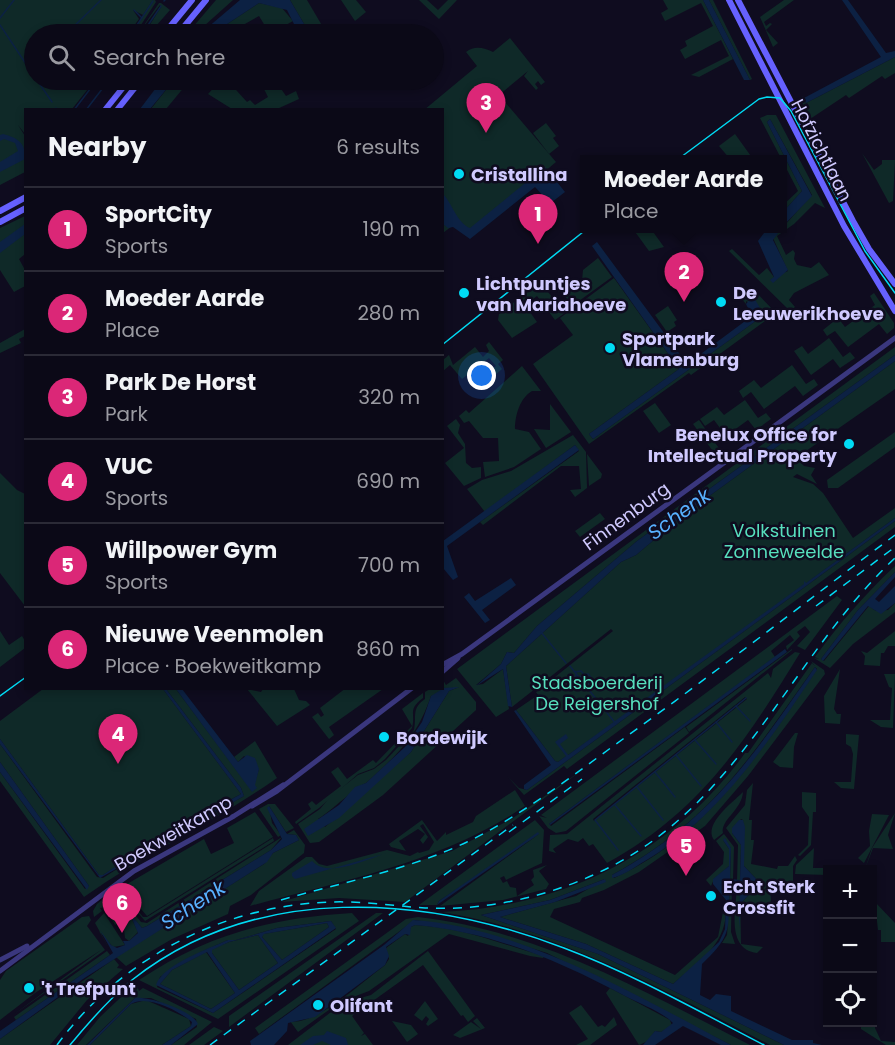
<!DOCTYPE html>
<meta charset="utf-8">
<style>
:root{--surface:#0b0917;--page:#191724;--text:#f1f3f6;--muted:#9a9aa1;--line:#2b2a36;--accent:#db2777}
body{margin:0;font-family:Poppins,sans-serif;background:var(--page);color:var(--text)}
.controls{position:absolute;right:18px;bottom:18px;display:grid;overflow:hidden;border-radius:0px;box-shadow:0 3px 9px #0003}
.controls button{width:54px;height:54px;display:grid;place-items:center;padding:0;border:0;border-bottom:2px solid var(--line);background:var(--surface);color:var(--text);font:30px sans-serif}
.you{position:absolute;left:482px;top:376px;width:21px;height:21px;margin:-15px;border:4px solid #fff;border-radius:50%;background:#1a73e8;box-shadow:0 0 0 9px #1a73e833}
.badge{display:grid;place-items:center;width:39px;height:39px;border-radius:50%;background:var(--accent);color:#fff;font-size:20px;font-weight:700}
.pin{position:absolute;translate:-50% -50px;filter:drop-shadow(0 2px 3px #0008)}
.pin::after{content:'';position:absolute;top:32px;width:21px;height:18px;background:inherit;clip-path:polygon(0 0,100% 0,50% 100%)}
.popup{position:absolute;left:580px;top:155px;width:207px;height:78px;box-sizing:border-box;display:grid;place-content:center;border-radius:0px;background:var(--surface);filter:drop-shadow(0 2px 4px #0005);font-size:20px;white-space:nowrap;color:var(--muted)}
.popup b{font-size:22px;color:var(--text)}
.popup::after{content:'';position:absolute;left:50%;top:100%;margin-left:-12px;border:12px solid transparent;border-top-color:var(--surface)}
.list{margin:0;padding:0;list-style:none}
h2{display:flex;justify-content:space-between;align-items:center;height:78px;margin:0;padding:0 24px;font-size:26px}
h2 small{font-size:20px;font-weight:400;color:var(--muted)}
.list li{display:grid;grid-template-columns:39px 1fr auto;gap:18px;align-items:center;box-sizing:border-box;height:84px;padding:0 24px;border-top:2px solid var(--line)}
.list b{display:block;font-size:22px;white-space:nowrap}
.list p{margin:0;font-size:20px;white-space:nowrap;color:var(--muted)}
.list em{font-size:20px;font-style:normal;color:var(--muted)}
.icon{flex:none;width:33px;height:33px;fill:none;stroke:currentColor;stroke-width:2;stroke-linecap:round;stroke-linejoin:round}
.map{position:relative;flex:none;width:895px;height:1045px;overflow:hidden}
.search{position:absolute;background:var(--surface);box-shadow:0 3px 9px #0003;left:24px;top:24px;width:420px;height:66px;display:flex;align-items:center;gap:15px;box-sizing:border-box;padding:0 21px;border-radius:33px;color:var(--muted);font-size:22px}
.panel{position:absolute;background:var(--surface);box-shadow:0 3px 9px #0003;left:24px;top:108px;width:420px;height:582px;border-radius:0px}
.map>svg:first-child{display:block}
</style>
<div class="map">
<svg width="895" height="1045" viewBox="0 0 895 1045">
<rect width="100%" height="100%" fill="#0f0c1f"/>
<g fill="#0f2928" fill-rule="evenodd">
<polygon points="0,0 155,0 156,2 135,34 132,34 152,1 143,15 133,10 139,19 128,34 34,34 34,80 95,80 72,109 26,110 25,134 18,125 25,136 25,172 0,185"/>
<polygon points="216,0 233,0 195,34 187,34"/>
<polygon points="290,0 307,0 327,34 310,34"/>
<polygon points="341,0 356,0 366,12 355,21"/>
<polygon points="419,0 427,0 438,10 448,0 457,0 439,19"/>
<polygon points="663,0 703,0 733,59 699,77 691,75 729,56 721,40 685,59 680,50 687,46 685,41 713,26 701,3 665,21 661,13 668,9"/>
<polygon points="709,0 713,0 752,79 750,80"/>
<polygon points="784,0 794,0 764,22 766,26 770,23 772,24 766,30 778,43 773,47 760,17"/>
<polygon points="159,3 161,3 170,10 149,34 144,34 161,7 160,5 138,34"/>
<polygon points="259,3 282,8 293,21 270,34 259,16 227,34 212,34"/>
<path d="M 510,38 L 545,82 L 541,85 L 538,81 L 535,84 L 538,88 L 536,90 L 524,76 L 528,71 L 499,95 L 556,162 L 470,234 L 456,223 L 443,233 L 442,110 L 424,110 L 477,66 L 466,52 C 475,45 484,48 493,52 Z"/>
<polygon points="895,57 895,73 885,79 882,76 849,98 846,95 810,119 800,98 803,96 806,103"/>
<polygon points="174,80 190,80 166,109 150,110"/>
<polygon points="221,80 227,80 247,102 250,100 255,105 268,97 263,87 260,87 253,80 275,80 286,96 296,91 299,99 277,109 232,109 208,94"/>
<polygon points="767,115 776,115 825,208 815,203 794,224 777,236 786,255 793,250 795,253 794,259 797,265 811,268 819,262 829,275 794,293 789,300 795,307 790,311 729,251 732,249 759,275 767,268 774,277 788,271 773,238 812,195 770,119 767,122 802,191 783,212 783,205 798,191 760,118"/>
<polygon points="546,123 556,136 553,138 559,146 549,154 533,133"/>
<polygon points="735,134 753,159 730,159 719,146"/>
<polygon points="862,153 874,170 882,164 882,160 895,160 893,201 889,203"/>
<polygon points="25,216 25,254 19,259 25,270 25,286 14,292 0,270 0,228"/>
<polygon points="633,229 651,229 664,247 649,251"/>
<polygon points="598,258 612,277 572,306 562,292 558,292 573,280 582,281 583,270"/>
<polygon points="614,278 679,369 589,434 593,439 764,315 746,301 746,304 740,297 752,288 776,313 691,375 689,373 589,444 533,364 573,335 560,318"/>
<polygon points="540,282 565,313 555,320 537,296 525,305 537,322 512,338 498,320 499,314"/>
<polygon points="874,293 894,323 894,328 887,334 879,324 848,347 835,331 827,336 823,330 838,318 845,327 875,305 870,296"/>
<polygon points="668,306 677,320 674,322 676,326 667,332 655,315"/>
<polygon points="25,329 25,336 19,339 21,343 0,353 0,343"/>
<polygon points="829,338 843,357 850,352 855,358 840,368 833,359 811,375 794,351 802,346 808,354"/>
<polygon points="489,342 503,360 498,364 502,369 495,375 491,370 496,366 489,358 462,379 450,365 443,371 443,360 449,355 453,365 475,347 483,357 489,351 486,345"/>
<polygon points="895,347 895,355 637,541 537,626 514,653 507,652 501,664 476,685 483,684 503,669 509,709 496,717 457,669"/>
<polygon points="895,361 895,389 796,458 804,466 815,468 811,475 817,484 797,474 793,477 813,484 823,493 853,538 895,508 895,518 657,693 558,762 555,761 516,710 538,695 536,692 613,631 611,629 512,707 506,666 621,562 636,555 686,513"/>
<polygon points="792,365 806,384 814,379 818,385 803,396 795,386 764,409 751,392 743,398 739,391 754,380 761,388"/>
<path d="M 522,366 L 541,391 L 532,391 C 520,398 515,415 515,429 L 529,432 L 541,449 L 514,467 L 485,477 L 483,462 L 499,461 L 498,438 L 483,438 L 469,421 L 464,423 L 459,416 L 466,410 L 469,413 Z"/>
<polygon points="745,400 758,418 766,413 771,419 756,430 748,420 726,436 714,420 705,426 700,419 717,407 724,415"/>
<polygon points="655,403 671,425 659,433 643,411"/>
<polygon points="550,404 571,432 546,448 534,429 550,430"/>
<polygon points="456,419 460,425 458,433 465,444 466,463 472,468 481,467 481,478 464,486 445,463 464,448 447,426"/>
<polygon points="699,420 723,454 718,458 693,424"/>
<polygon points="895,432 895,447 838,488 828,488 827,480"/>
<polygon points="573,435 586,452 587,488 575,497 570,490 581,489 579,466 561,466 483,525 480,522 579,451 575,445 485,512 467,489 482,480 511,471"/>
<polygon points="587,454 602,474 601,478 589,486"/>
<polygon points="0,473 17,490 25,494 25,606 0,573"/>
<polygon points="600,513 605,519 580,537 575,531"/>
<polygon points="895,521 895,527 567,769 564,766 524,795 507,776 519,788 527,790"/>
<path d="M 895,566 L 895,572 L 858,610 L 821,659 L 824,661 L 869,606 L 876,611 L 888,610 L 895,603 L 895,612 L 853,644 L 830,668 L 814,658 L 819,659 L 815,657 C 839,624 865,594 895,566 Z"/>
<polygon points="837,596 842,600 805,650 797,646 810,632 805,626 797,632 800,636 787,650 786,646 794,640 790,635 771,651 775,657 549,824 551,826 685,727 689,733 566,831 556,833 548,828 539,816 547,818 541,815"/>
<polygon points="0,631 9,645 22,636 25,641 25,648 0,667"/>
<polygon points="895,631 895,646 888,646 884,653 881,653 880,666 864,665 865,656 861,651 867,653"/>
<polygon points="792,649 792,650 689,732 686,727"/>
<path d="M 795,652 L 800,653 C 746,741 700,812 607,863 L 593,844 L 589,846 L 583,838 L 578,842 L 568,839 L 553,849 L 556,853 L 549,851 L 550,835 L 567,834 L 768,673 L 771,678 L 773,669 ZM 745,697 L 747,699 L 594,821 L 593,819 Z"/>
<path d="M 811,661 L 824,670 L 825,674 L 748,776 L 705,826 L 639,872 L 604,890 L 582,898 L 580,902 L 554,909 L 550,917 L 675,975 L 718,937 L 723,912 L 726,913 C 724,947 698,962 673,984 L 586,944 L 500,917 L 576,896 L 605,879 L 550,900 L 481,915 L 598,954 L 784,1045 L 770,1045 C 664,990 561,932 442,912 C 564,907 673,853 745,753 L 748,753 L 812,663 L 815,666 ZM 815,667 L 817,669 C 763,749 706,837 614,878 L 612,875 C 713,820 750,757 815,667 Z"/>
<polygon points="840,669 834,709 837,714 841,714 840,724 825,723 824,696"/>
<polygon points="884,674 895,674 893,728 881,727 870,720 890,720 892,688 889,687"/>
<path d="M 456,678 L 476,702 L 476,710 L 383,795 L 319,842 L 310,843 L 298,824 L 320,809 L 330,797 L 358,775 L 374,769 L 386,760 L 414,730 C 417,715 411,709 425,699 L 425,692 L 430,689 L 442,688 L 443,680 L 446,685 ZM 459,687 L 449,691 L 411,752 L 325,827 L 318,819 C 330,812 358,785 366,783 C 397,755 417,737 431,696 Z"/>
<polygon points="346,688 383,689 329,727 334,735 329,739 312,717 318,713 321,717 324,715 320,708"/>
<polygon points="43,689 163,689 241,794 162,837 103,875 99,875 0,739 0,721"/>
<path d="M 166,689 L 176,689 L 252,791 L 259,769 L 244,756 L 238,762 L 234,757 L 255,741 L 277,778 C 215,822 146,853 84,897 L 0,781 L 0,772 L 85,889 L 89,886 L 0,762 L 0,744 L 97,877 L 103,878 L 147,850 L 244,796 L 241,788 Z"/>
<polygon points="247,689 261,692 263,689 294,689 299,700 306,701 310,705 277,726"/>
<path d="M 423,693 L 423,698 C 407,710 416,713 412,728 L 385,759 L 374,768 L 358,774 L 319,808 L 296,824 L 295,822 L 311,809 L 308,804 L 312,801 L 316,805 L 341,786 L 331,772 L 338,767 L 347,779 L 373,760 L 376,763 L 412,726 L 402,709 Z"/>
<polygon points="795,733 798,733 794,747 793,768 780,767 773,762"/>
<polygon points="846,734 859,735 854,789 841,788 834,782 851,782 853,754 851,747 846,744"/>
<polygon points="585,768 405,902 339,898 281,902 452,851 513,818"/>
<polygon points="753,783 749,820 752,820 751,840 754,840 751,864 777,869 778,866 788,866 795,856 797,860 793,866 793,883 770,882 771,902 768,907 743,906 741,917 742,902 760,883 744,866 743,820 741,819 732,833 741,845 740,880 737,880 738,845 726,828 745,805 747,790"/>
<path d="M 515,790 L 525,806 C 443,862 344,880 250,906 L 259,891 L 306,857 L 312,857 L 319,864 L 327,866 L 387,850 L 410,856 L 418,852 L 419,853 L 429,850 L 434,842 L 423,824 L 420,826 L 428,837 L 423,844 L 420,840 L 425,834 L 418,829 L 399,841 L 406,851 L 391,847 L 389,844 L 422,820 L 437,841 L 446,832 L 446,835 L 473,822 L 476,816 Z"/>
<path d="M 743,792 C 742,810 720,820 723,833 L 714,840 C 703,824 732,803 743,792 Z"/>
<polygon points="802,792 816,793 816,812 813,812 811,845 800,856 798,855 808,845 809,817 802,807"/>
<polygon points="268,804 275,804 294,828 286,832 269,806 272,823 281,835 278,837 259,809"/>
<polygon points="255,812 273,837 147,916 122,887 204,839 211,854 234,843 227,828"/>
<polygon points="895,813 888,835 893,849 873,848 865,869 872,848"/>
<polygon points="872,814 889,815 864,863 858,858 870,846 869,831"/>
<polygon points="535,820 544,830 542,863 506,880 504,876 500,878 503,883 507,881 510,887 516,888 517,896 534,885 531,880 534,877 533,870 547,865 539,871 549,884 546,889 503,900 440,906 539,834 439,901 437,905 419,905"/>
<polygon points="294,830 305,845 304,853 251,895 230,906 228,914 172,939 126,966 116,957 264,864 273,853 299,840 296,835 287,834"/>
<polygon points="724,834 734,847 733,880 730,880 731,848 723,840 729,849 729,866 714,879 711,886 706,880 723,864 724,852 716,841"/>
<polygon points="282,837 271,850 147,926 142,928 129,913 138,932 129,941 125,938 124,929 120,929 129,921 127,916 115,919 117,924 115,925 107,911 113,908 115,911 122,907 120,903 124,901 141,922 147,923"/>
<polygon points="273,838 274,841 145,921 126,899 128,898 143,917 147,917"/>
<polygon points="814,848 813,868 823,868 823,871 827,871 827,875 795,874 796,865"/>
<polygon points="730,886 732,886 731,932 735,944 722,943 727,935"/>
<path d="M 737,886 L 740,886 L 741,944 L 763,947 L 757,953 C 726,949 736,909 737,886 Z"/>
<polygon points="115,890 119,900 111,899 106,902 108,907 100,908 102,911 94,917 93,911 97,904"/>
<polygon points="875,902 895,923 895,942 881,942 881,930 878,930 876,912 873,912"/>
<polygon points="104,913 125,945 113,947 99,931 110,950 95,923"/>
<path d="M 352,913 L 359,921 L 218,1019 L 139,980 C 208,934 271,918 352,913 ZM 331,921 L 336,929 L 213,1013 L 157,987 L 160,977 L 201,952 L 228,940 L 236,940 L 277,928 Z"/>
<polygon points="376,913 383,913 229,1027 229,1016"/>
<polygon points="89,916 91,920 87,926 105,950 13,1015 101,950 35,993 0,1020 0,980 6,971 82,917"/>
<path d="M 418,917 C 537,930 645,992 750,1045 L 731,1045 L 547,953 L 473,930 L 415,920 L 259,1034 L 255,1028 L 406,919 Z"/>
<polygon points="327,923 329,927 282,960 262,937 263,934"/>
<path d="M 415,925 C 466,928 497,943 544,956 L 543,958 L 530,956 L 449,934 L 369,991 L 340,1002 L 298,1032 L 290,1021 C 314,1027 365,980 385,965 L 389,959 L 386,948 L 405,934 L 408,936 L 411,927 Z"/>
<polygon points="258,935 278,963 239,990 212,953 212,949 229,942"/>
<polygon points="107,951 110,955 16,1020 14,1017"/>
<polygon points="428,951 475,1016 468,1022 463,1015 461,1016 423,965 352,1016 364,1033 361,1036 365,1034 373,1045 288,1045 339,1006 342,1010 346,1002 371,995"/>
<polygon points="206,952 235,993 211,1009 160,984 172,970"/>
<polygon points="114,959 119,965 117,968 123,969 87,1000 50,1045 0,1045 0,1039"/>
<polygon points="136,983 139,991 143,988 212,1022 184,1045 171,1045 197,1027 196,1019 151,998 135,998 86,1045 77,1045 100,1017"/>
<polygon points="610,988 670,1020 672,1026 661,1032 655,1031 648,1041 639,1045 606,993"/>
<polygon points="146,1000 189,1019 191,1026 162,1045 90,1045 131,1004"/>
<polygon points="425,1001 438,1019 428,1026 426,1024 429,1019 426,1016 422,1021 414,1015"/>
<polygon points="581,1005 598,1027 602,1025 605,1027 614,1017 617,1025 590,1045 576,1045 588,1039 569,1013"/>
<polygon points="876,1010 875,1028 881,1041 895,1042 895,1045 886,1045 861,1029 861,1023 872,1022 873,1013"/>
<polygon points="477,1018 485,1028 460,1038 453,1035 471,1022 481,1029 473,1021"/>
<polygon points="392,1021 411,1025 418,1034 407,1042"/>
<polygon points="214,1027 223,1031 204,1045 189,1045"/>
</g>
<g fill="#0c2143" fill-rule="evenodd">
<polygon points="240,0 290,0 310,34 299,34 287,10 259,3 212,34 200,34"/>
<polygon points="703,0 709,0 750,80 744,80"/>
<polygon points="842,0 848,0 886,53 895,51 895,57 806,103 804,98 881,57"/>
<polygon points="162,80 174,80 150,109 140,109"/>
<polygon points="770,119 812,196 783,226 783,212 802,191 767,122"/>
<path d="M 3,134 C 18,138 26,143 25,159 L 0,172 L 0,162 L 18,151 L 15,143 L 4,139 L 0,141 L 0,135 Z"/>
<path d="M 545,167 L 565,192 L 552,202 L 548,201 L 535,187 L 470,239 L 453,227 L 448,228 L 443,224 L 443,194 C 452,203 457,223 470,228 Z"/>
<polygon points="25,224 25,234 0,253 0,242"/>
<polygon points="767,229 781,229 773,240 788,270 773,283 770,280 774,277 758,241"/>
<polygon points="597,242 684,360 690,362 752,316 746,304 753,296 764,315 593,439 589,434 679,369 592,246"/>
<polygon points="895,355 895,361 686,513 636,555 621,562 506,666 512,707 508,706 503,669 476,686 501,664 507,652 514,653 537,626 637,541"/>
<polygon points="575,445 579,450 447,546 458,577 453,580 443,568 443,541"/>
<polygon points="895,518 895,521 527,790 524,789 524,785 551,765 514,711 516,710 555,761 558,762 566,756 555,742 566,734 568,738 560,744 568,755 804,584 804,581 806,583"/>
<polygon points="895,572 895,577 875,599 879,602 895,586 895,603 881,614 868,606 823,661 821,659 858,610"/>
<polygon points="511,578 516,585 482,610 490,620 485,623 464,597 469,593 475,601"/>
<polygon points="785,649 787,652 550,825 549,824"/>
<path d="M 815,667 L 817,670 C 769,741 720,817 645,861 C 635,867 624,875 612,878 L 612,875 C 710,822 753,756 815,667 Z"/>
<polygon points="459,687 449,691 411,752 339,818 308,836 304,829 339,805 355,787 366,783 405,747 422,722 431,696 444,688"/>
<polygon points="163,689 166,689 241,788 244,796 100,878 0,744 0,739 99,875 103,875 148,845 241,794"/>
<polygon points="176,689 182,689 238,762 247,755 255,758 259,769 255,785 257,788 252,792"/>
<polygon points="0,762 89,886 87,890 0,772"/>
<polygon points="269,806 287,834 296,835 299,840 273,853 267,862 83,979 0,1039 0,1031 113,953 100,930 111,945 117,948 125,945 123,941 129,941 138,933 129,912 142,928 147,926 271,850 282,839 267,808"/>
<path d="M 739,820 L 743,820 L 745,827 L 744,866 L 760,883 L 742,902 L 739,928 L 740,887 L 730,886 C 727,928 735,933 702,964 L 700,995 L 710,1000 L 716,994 L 731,996 L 731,1011 L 792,1040 L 813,1040 L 813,1043 L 822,1045 L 784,1045 L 598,954 L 481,915 L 550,900 L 605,879 L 606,882 L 555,902 L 500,917 L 586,944 L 673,984 L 719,942 L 725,929 L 726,900 L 713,884 L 713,879 L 729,866 L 729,849 L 723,840 L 725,838 L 731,848 L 730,879 L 740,880 L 741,845 L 732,833 L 732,828 Z"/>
<polygon points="538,832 539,834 437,905 439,901"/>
<path d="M 387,853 L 295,879 L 292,876 L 292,873 L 312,861 C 329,879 366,859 387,853 Z"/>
<path d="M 413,920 C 520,927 632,993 731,1045 L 721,1045 L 683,1026 L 655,1045 L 643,1045 L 655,1031 L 661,1032 L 673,1023 C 661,1011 640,1004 625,996 C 557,960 492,932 415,925 L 411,927 L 410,935 L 405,934 L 386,947 L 389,956 L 385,965 L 315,1017 L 288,1023 L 287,1031 L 274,1045 L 251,1045 L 250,1041 L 384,945 Z"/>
<path d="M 331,921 L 336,928 L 213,1013 L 156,985 C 162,965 210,948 228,940 L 236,940 L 277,928 ZM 327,923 L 329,927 L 282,960 L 262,937 L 264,934 ZM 258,935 L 278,963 L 239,990 L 212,953 L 212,950 L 229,942 ZM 207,952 L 235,993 L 211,1009 L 160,984 L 172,970 Z"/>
<path d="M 135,998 C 149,996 193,1011 198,1024 L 171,1045 L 162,1045 L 191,1026 L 192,1022 C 179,1011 147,994 131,1004 L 90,1045 L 87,1045 Z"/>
<polygon points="327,1031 346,1038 348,1045 331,1045 322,1041 313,1045 300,1045 313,1036 324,1035"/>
</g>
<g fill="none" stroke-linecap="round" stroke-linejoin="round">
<g stroke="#0c2143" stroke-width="1.5">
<polyline points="164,1 165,0"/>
<polyline points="134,10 142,18"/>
<polyline points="0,18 14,0"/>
<polyline points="0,25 34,76"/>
<polyline points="66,34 101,0"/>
<polyline points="131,34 153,1"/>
<polyline points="142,34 161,6"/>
<polyline points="37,80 52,102"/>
<polyline points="56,108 57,110"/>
<polyline points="74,110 97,80"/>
<polyline points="86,110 109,80"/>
<polyline points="541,632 566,663"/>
<polyline points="570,666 616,724"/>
<path d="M 575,672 L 581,671 L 592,684 L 595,683 L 588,674 C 585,674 583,675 580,677"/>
<polyline points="576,675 575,679 583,690 587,689"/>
<polyline points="582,676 591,686 592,684"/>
<polyline points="736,706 750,721"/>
<polyline points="716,722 732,742"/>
<polyline points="695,740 716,764"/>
<polyline points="676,755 701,786"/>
<polyline points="655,772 675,797"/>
<polyline points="637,787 663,820"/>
<polyline points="615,805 641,836"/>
<polyline points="618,850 595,820 746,698"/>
</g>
<g stroke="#3a377e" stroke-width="5">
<polyline points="442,665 462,654 895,338"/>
<polyline points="442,672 458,658"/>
<polyline points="252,806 277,791 412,688"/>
<polyline points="0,960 27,946"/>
<polyline points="0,971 134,871 234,816 283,785"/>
</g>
<g stroke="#6661ff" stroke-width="6">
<polyline points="729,0 844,226 895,311"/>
<polyline points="738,0 853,221 869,249 895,284"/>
<polyline points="164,34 192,0"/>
<polyline points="178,34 206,0"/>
<polyline points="105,110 129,80"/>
<polyline points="117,110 141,80"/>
<polyline points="0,211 26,197"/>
<polyline points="0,222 26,208"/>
</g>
<g stroke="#00dbf4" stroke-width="1.5">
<polyline points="677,160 759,99 767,97 780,98 791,111 865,251 895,293"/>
<polyline points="442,345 588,228"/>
<polyline points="0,696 26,677"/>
<path d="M 70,1045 C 89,1022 109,999 132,980 C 256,882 425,895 564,948 C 633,974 698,1011 764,1045"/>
</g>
<g stroke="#00dbf4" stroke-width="1.5" stroke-dasharray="9 8" stroke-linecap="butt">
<polyline points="816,606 895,547"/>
<polyline points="509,832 582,779"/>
<path d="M 281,900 C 343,882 408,870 467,842 C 523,815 573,775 623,739 C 715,673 804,603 895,535"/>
<path d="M 57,1045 C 121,958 223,905 332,902 C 363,901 394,906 425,908 C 491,911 556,895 614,865 C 743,797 793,654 895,558"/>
<polyline points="210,1045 513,825"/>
</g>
</g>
<g fill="#00dbf4" stroke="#0f0c1f" stroke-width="2">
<circle cx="459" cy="174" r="6"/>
<circle cx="464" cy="293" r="6"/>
<circle cx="721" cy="302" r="6"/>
<circle cx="610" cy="348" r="6"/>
<circle cx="849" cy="444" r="6"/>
<circle cx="384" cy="737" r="6"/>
<circle cx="711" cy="896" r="6"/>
<circle cx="29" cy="988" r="6"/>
<circle cx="318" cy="1005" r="6"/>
</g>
<g text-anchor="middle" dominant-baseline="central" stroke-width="5" stroke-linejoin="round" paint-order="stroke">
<g font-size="18" fill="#d0caff" stroke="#0f0c1f">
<text transform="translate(822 150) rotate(63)">Hofzichtlaan</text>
<text transform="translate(626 516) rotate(-36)">Finnenburg</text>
<text transform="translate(173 833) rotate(-30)">Boekweitkamp</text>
</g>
<g font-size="18" font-weight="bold" fill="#d0caff" stroke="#0f0c1f" text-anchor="start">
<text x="471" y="174">Cristallina</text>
<text x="476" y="283">Lichtpuntjes<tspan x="476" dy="21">van Mariahoeve</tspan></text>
<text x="733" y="292">De<tspan x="733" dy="21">Leeuwerikhoeve</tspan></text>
<text x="622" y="338">Sportpark<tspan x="622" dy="21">Vlamenburg</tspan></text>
<text x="837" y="434" text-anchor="end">Benelux Office for<tspan x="837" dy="21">Intellectual Property</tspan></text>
<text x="396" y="737">Bordewijk</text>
<text x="723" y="886">Echt Sterk<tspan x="723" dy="21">Crossfit</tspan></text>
<text x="41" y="988">'t Trefpunt</text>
<text x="330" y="1005">Olifant</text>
</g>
<g font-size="18" fill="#57debd" stroke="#0f0c1f">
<text x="784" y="530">Volkstuinen<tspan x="784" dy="21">Zonneweelde</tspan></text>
<text x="597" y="682">Stadsboerderij<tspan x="597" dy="21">De Reigershof</tspan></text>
</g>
<g font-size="20" font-style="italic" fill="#58b1ff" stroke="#0f0c1f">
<text transform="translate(679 514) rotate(-36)">Schenk</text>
<text transform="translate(193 905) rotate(-33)">Schenk</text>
</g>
</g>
</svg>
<div class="controls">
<button>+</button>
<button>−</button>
<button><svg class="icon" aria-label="locate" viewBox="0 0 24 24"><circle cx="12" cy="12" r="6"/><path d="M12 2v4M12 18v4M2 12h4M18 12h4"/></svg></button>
</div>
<div class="you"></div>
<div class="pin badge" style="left:538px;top:244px">1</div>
<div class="pin badge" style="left:684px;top:302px">2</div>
<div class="popup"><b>Moeder Aarde</b>Place</div>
<div class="pin badge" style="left:486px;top:133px">3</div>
<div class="pin badge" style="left:118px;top:764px">4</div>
<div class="pin badge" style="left:686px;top:876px">5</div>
<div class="pin badge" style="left:122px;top:933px">6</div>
<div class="search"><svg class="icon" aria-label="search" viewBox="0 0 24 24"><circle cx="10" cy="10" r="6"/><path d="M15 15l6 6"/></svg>Search here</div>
<section class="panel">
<h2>Nearby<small>6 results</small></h2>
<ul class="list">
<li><span class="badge">1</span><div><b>SportCity</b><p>Sports</p></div><em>190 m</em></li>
<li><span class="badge">2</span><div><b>Moeder Aarde</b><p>Place</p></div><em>280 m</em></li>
<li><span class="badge">3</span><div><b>Park De Horst</b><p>Park</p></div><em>320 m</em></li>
<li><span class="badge">4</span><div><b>VUC</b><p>Sports</p></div><em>690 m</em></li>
<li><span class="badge">5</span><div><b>Willpower Gym</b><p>Sports</p></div><em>700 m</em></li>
<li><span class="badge">6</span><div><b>Nieuwe Veenmolen</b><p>Place · Boekweitkamp</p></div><em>860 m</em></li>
</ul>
</section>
</div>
